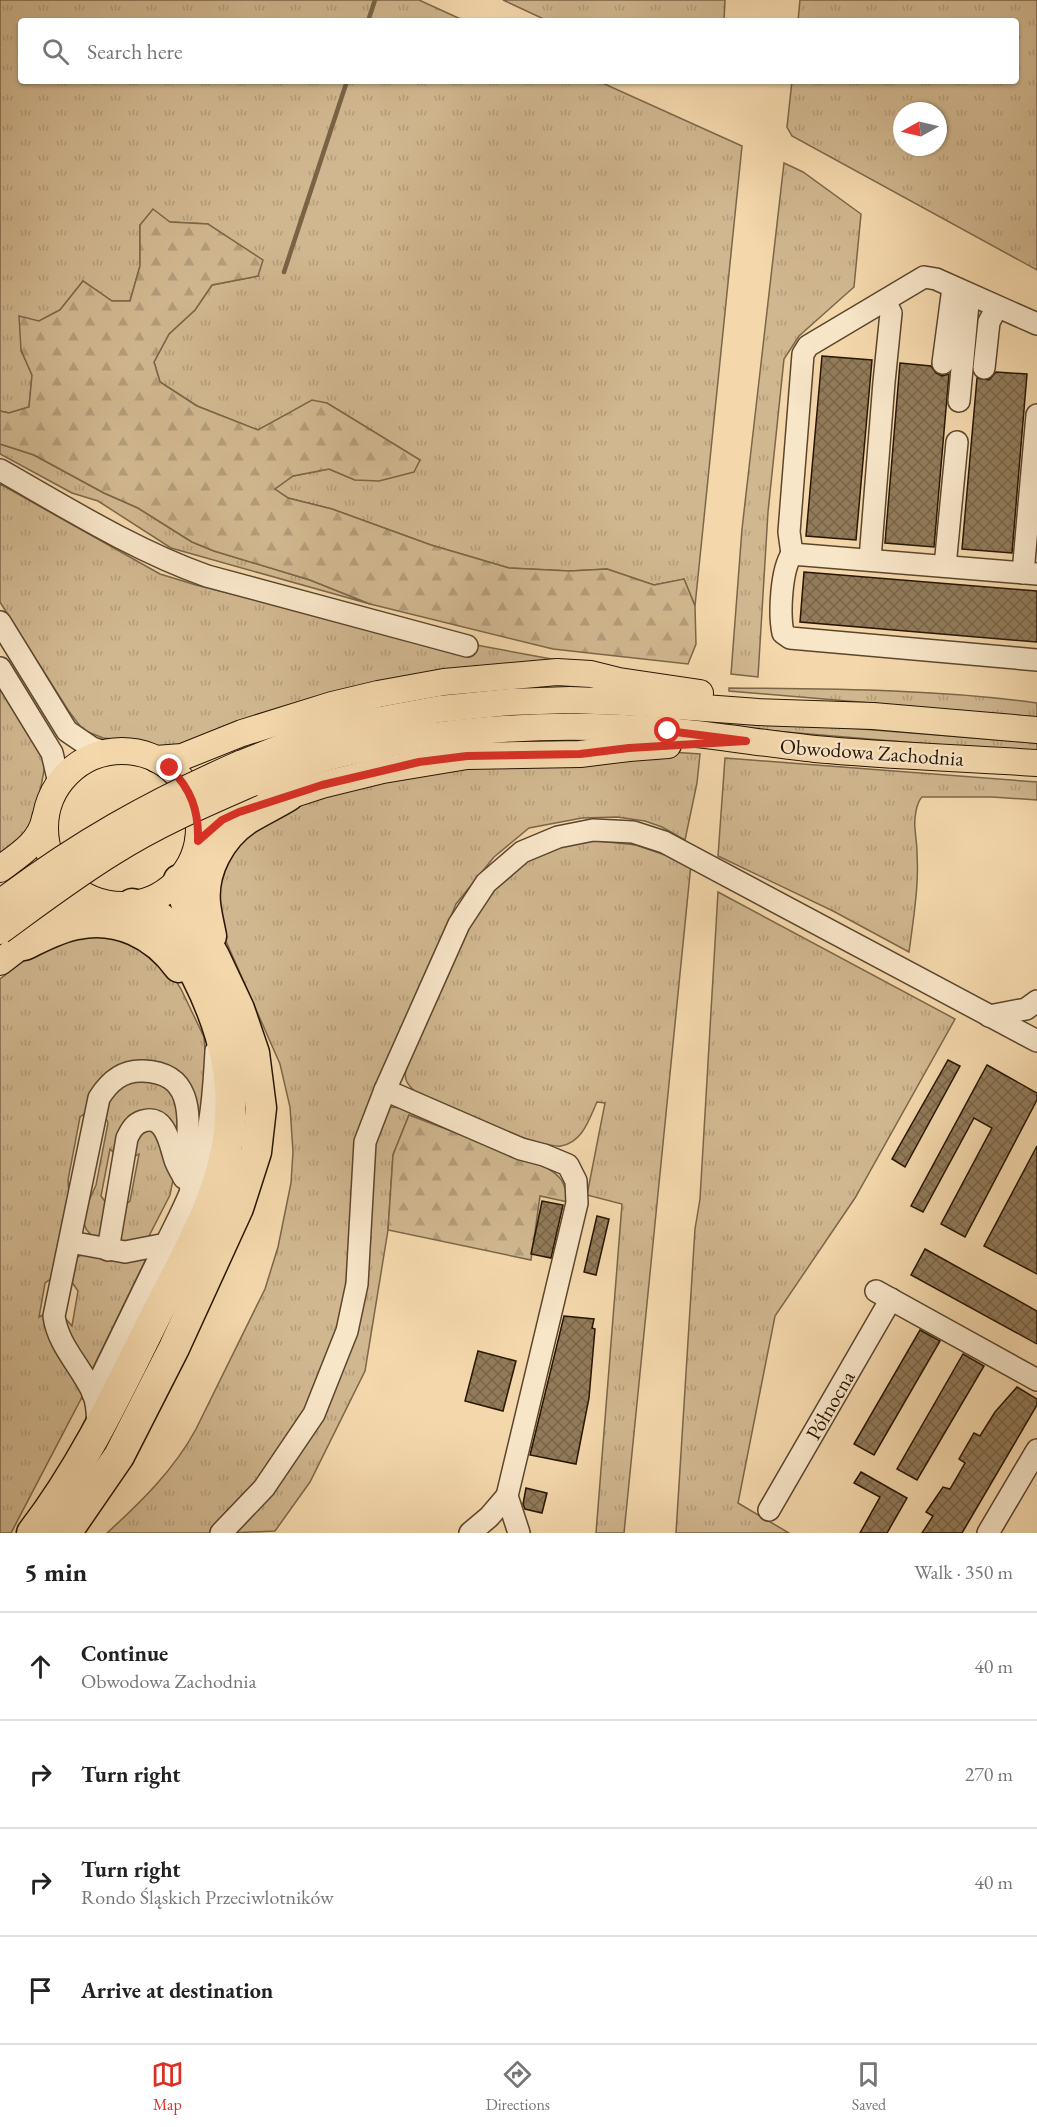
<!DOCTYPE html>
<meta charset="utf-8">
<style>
:root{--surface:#fff;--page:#f6f6f6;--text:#222;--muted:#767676;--line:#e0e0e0;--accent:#d93025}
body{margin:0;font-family:"EB Garamond",serif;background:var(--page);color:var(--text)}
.compass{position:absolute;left:893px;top:102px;width:54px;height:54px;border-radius:50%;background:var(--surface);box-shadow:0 2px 4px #0004;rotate:262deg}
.stop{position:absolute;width:18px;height:18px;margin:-14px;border:4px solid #d93025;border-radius:50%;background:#fff}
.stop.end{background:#d93025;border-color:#fff;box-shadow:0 2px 6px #0008}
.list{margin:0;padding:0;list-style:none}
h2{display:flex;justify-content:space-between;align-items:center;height:78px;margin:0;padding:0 24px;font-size:26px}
h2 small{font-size:20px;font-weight:400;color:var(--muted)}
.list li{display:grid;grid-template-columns:39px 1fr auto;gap:18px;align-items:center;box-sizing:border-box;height:108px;padding:0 24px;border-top:2px solid var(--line)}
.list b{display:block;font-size:22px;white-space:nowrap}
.list p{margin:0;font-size:20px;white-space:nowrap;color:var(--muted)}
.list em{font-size:20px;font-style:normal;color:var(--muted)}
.icon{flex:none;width:33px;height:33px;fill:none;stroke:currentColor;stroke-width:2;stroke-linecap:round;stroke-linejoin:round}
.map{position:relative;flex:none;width:1037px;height:1533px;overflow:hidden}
.search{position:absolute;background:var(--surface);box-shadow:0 2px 4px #0004;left:18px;right:18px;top:18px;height:66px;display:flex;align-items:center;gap:15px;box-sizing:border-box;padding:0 21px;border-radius:6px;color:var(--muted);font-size:22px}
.sheet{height:510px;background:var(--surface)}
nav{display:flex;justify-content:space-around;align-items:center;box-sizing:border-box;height:84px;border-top:2px solid var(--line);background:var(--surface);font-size:16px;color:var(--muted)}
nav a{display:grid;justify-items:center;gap:3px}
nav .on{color:var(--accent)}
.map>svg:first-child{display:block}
</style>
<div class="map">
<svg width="1037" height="1533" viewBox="0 0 1037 1533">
<defs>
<pattern id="grass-tufts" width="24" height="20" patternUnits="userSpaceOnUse" patternTransform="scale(1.5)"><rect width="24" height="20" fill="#d1b78f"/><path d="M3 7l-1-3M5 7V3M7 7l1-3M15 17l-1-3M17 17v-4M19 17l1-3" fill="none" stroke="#b39d7a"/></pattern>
<pattern id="forest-firs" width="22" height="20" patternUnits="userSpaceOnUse" patternTransform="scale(1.5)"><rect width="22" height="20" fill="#d1b78f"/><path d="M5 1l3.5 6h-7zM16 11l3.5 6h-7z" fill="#b39d7a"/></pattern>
<pattern id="building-cross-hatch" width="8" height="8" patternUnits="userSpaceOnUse" patternTransform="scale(1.5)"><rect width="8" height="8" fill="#927b5a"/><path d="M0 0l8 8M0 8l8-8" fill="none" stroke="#776448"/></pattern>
</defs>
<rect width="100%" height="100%" fill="#f4d8ac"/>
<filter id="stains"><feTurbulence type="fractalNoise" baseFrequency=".00333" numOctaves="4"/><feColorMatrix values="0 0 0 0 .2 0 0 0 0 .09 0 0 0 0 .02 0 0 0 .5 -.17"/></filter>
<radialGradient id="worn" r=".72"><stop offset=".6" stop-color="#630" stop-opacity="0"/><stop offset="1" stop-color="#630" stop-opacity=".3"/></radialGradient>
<g fill="url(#grass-tufts)" stroke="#7c6648" stroke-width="1.5" fill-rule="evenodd">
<polygon points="0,0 419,0 465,21 21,21 21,81 598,81 742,146 695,606 684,579 654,585 607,569 570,571 509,568 431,545 332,509 288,498 274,489 293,476 329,469 355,480 420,460 327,403 282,418 258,430 197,406 160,382 154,362 169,334 195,310 212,285 258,276 208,224 170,222 140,225 140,266 130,301 112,301 83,281 60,310 39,321 21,350 32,375 29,407 9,413 0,411"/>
<polygon points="503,0 725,0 724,21 548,21"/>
<path d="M 800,0 L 1037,0 L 1037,270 L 792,136 L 787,127 L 792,81 L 1016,81 L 1016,21 L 798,21 ZM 902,111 L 938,111 L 938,147 L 902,147 Z"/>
<polygon points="784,163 803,172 861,214 854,287 799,336 784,359 768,512 758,677 731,674 742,529"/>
<polygon points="0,444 34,455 104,493 138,508 192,542 214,551 310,580 370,604 171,548 98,501 72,493 0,454"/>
<polygon points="0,484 160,574 196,585 319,616 595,667 395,680 311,698 193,742 169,748 137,741 103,738 83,730 68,710 0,602"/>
<polygon points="0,679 33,736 45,765 37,808 25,837 0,856"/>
<path d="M 729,688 C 832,689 935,689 1037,703 L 1037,717 L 729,691 Z"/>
<polygon points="726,718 1037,743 1037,753 725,727"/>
<path d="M 671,752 L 700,754 L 697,783 L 685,840 L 662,827 L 645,821 L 617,817 L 582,818 L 529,828 L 494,857 L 456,904 L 423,984 L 380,1079 L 352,1277 L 339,1327 L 318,1390 L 289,1437 L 238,1505 L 210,1533 L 107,1533 C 141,1502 174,1470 196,1429 L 265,1289 L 278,1247 L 291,1183 L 293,1152 L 290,1107 L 280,1064 L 218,923 L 216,870 L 266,817 L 358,785 L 463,766 Z"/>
<path d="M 725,758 L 1037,782 L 1037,800 L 992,797 L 922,797 C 916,803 914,820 915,829 C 921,873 915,908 909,952 L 833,911 L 718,856 Z"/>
<path d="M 589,840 L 636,845 L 691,864 L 624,1533 L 596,1533 L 622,1204 L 587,1195 L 605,1103 L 597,1102 C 589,1119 583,1142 561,1146 C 545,1149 439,1108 423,1098 C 418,1094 409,1087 407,1082 C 403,1075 407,1067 409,1060 L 470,921 L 495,886 L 529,860 L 561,846 Z"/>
<polygon points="718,892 955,1019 855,1198 775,1316 738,1503 789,1533 676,1533 695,1229 700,1199"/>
<polygon points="112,933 160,955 181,989 204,1037 207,1078 196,1149 193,1132 157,1064 80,1117 68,1180 70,1210 58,1274 45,1283 39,1317 50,1311 82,1389 82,1397 11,1533 0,1533 0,979 48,943"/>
<polygon points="134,1079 161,1083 176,1097 183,1139 155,1115 119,1158 110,1149 101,1196 110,1208 103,1238 91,1235 86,1229 83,1220 83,1214 96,1185 108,1123 104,1113 115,1090"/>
<polygon points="389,1107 406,1108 512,1154 409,1115 393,1155 388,1230 365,1371 310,1482 275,1531 229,1533 343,1357 370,1146"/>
<polygon points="156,1129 173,1175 173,1180 170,1195 149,1236 145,1239 122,1243 115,1236 118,1210 130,1201 139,1154 127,1160 135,1131"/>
<polygon points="83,1254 147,1257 89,1376 60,1312 72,1326 78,1291 67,1275 76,1258"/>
</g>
<g fill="url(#forest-firs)" stroke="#7c6648" stroke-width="1.5">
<polygon points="153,209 170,222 208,224 263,260 258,276 212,285 195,310 169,334 154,362 160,382 197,406 258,430 312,400 327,403 420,460 414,472 379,481 355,480 329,469 293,476 275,489 288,498 332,509 431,545 509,568 570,571 607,569 654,585 684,579 695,606 696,644 688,664 553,649 370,604 310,580 214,551 192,542 138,508 104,493 34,455 0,444 0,411 9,413 29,407 32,375 21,350 19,316 39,321 60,310 83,281 112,301 130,301 140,266 140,225"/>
<path d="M 409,1115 L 544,1166 C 561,1176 565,1181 568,1202 L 540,1196 L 531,1260 L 388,1230 L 393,1155 Z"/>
</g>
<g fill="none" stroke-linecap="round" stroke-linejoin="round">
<g stroke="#796345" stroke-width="4.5">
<polyline points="368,21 375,0"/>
<polyline points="284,272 347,81"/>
</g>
</g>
<g fill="url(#building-cross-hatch)" stroke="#281602" stroke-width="1.5">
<polygon points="822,356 872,360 856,540 806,536"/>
<polygon points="900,363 931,366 936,373 942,376 949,374 934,547 885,543"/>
<polygon points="996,372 1027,374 1012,553 962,549 977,378 989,380"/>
<polygon points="804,572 1037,591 1037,642 800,622"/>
<polygon points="948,1060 960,1066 905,1167 892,1159"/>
<polygon points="987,1065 1037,1093 1037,1100 965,1237 941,1224 992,1128 974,1118 923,1212 911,1206"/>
<polygon points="1037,1146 1037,1274 984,1246"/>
<polygon points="542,1201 563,1205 551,1258 531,1254"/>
<polygon points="597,1216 609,1219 596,1275 584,1272"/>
<polygon points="925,1249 1037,1311 1037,1344 911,1275"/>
<polygon points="564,1316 594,1319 592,1328 595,1329 589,1398 576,1464 530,1455"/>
<polygon points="920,1330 940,1341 874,1455 854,1444"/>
<polygon points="478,1351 516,1361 503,1411 465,1401"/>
<polygon points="963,1354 984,1366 917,1480 897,1469"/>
<polygon points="1017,1387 1037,1399 1037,1405 962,1533 922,1533 933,1516 926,1512 943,1487 950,1489 965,1463 959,1459 974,1433 980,1436 995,1412"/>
<polygon points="861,1472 907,1498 887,1533 860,1533 880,1497 854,1483"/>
<polygon points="526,1488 547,1493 542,1513 525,1509 523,1504"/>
</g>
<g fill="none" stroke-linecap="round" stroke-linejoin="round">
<defs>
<g id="minor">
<polyline points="943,363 953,288"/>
<polyline points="984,368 989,322 997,307"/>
<polyline points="959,401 968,304 972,296"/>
<path d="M 0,470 C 67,508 134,550 207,576 L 467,646"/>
<polyline points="792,554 789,532 803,354 808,346 924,277 936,279 1037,324"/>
<polyline points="870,559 884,382 891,313 885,301"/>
<polyline points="945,566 957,442"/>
<polyline points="1023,573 1037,415"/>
<path d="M 1037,574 L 792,554 C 781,570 779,614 783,633 L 790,638 L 1037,660"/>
<polyline points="0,622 67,731 92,748 107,753"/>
<polyline points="0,668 52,753 59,783"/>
<polyline points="989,1016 1026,1009 1037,1001"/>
<polyline points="385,1090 521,1149 544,1155 568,1165 576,1181 577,1203 507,1496 519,1533"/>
<path d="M 70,1242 L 125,1252 L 166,1244 C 178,1219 192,1194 200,1167 C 211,1129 214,1090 216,1051"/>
<path d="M 108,1250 L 127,1138 C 131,1130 134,1124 143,1121 C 166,1114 170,1145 175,1160 C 177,1166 181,1172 184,1178"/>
<polyline points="876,1291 1037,1380"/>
<polyline points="93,1394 166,1244"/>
<path d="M 97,1431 C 98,1418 98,1405 93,1393 C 81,1366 58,1346 54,1316 L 99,1098 C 109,1082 122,1070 143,1071 C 197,1073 188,1121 187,1159 C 187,1170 190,1181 191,1191"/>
<polyline points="769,1510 891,1299"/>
<polyline points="221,1533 264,1488 314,1414 347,1331 357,1284 365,1142 385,1090 459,924 486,883 522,852 558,837 593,830 633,832 664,842 1037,1041"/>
<polyline points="470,1533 489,1517 507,1496"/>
<polyline points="988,1533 1037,1450"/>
</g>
<g id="major">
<circle cx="122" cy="828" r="77"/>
<polyline points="156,759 182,757 242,733 332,705 378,694 444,682 557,672 591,674 619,681 700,693"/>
<polyline points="240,764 308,737 358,724 440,709 510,702 570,700 623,702 758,712 873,716 1037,730"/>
<path d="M 252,783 C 275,775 297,766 321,759 C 435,728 549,721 667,731 C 716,735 766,744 815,749 C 889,756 963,758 1037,763"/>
<polyline points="198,841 222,820 239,812 322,785 383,770 467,756 580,754 629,748 668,745"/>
<path d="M 0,869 C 19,855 41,842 45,818"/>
<polyline points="0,962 70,908 91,899"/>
</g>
<g id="highway">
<path d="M 211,936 C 209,925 206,914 205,903 C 202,871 220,837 247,819 C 260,811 275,804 288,796"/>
<path d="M 24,945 C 41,937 59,927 77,924 C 118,916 155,934 179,967"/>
<path d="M 32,1533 C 82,1468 117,1394 153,1321 C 185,1257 226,1192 230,1119 C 234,1068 219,1020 196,975 C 179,941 172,915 132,904"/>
<polyline points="66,1533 119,1456 174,1348 238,1208 256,1152 261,1108 254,1053 239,1009 214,956 188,909 179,880"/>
</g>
</defs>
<use href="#minor" stroke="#5b462c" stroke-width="24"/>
<use href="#major" stroke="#281602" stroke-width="28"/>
<use href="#highway" stroke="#281602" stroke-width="33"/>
<use href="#minor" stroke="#f8e6c9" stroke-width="21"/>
<use href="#major" stroke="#f4d8ac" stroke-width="26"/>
<use href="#highway" stroke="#f4d8ac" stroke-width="30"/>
<defs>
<g id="major-bridge">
<path d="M 0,903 C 78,844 151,803 240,764"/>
<path d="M 0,931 C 37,904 74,876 113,852 C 157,824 204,804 252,783"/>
</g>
</defs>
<use href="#major-bridge" stroke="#281602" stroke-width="28" stroke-linecap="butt"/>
<use href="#major-bridge" stroke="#f4d8ac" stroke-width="26"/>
</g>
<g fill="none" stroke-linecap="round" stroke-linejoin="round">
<path stroke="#d93025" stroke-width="8" d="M 170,768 C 191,789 199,811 198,841 L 222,820 L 239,812 L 322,785 L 419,762 L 467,756 L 580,754 L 629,748 L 746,741 L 668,731"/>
</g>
<g text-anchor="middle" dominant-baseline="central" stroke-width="4.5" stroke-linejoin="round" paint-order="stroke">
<g font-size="21" fill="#281602" stroke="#f8e6c9">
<text transform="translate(872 752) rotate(4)">Obwodowa Zachodnia</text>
<text transform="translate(830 1405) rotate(-60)">Północna</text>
</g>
</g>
<rect width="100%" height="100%" filter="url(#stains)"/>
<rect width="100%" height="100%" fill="url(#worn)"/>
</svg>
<svg class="compass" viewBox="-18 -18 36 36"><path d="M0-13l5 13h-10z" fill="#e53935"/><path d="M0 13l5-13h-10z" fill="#767676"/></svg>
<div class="stop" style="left:668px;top:731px"></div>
<div class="stop end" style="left:170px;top:768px"></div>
<div class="search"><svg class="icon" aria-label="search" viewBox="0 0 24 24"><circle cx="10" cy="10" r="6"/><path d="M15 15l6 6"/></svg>Search here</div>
</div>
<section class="sheet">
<h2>5 min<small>Walk · 350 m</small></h2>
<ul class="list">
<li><svg class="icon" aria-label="ahead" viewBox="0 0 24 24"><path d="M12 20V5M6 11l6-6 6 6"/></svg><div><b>Continue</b><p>Obwodowa Zachodnia</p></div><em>40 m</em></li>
<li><svg class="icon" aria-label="right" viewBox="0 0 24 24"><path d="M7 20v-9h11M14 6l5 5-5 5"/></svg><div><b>Turn right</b></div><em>270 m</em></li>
<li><svg class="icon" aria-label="right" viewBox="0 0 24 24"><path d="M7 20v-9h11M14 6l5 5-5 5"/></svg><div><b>Turn right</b><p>Rondo Śląskich Przeciwlotników</p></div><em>40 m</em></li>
<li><svg class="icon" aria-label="arrive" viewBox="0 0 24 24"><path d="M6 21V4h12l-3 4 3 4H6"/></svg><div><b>Arrive at destination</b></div></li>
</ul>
</section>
<nav>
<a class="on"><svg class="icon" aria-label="map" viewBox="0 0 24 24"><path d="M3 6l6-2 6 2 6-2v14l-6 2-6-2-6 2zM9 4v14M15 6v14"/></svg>Map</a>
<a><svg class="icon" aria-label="directions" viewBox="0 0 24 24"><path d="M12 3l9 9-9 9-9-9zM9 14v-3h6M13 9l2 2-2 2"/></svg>Directions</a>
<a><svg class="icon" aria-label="saved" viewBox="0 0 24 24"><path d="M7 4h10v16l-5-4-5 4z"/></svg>Saved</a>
</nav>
